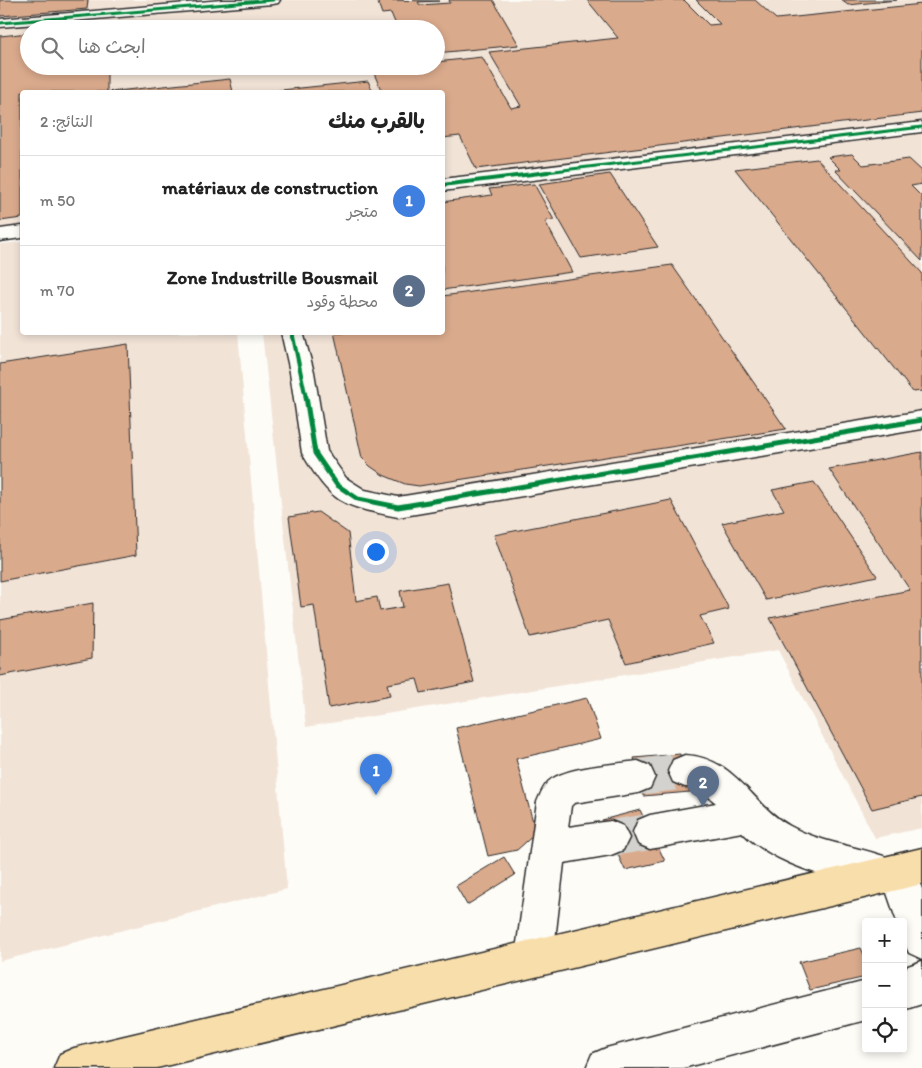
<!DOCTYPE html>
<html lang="ar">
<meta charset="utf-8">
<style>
:root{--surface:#fff;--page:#f6f6f6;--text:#222;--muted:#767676;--line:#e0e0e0;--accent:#0f766e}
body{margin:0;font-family:Itim,"Playpen Sans Arabic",sans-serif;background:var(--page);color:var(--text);direction:rtl}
.controls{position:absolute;right:15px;bottom:15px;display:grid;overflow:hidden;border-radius:5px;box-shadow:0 2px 8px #0003}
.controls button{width:45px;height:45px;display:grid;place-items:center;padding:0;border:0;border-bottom:1px solid var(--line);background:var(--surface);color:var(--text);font:25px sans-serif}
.you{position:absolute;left:375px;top:551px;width:18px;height:18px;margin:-12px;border:4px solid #fff;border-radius:50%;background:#1a73e8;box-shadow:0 0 0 8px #1a73e833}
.badge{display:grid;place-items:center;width:32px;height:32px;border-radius:50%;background:var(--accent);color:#fff;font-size:16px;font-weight:700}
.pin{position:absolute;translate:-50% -41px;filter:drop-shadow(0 1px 2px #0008)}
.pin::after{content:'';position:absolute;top:26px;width:18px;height:15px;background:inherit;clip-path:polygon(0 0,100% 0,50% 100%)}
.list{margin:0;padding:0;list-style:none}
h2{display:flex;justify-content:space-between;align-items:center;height:65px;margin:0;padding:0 20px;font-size:21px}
h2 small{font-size:16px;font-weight:400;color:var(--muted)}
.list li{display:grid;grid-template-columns:32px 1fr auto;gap:15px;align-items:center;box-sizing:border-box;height:90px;padding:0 20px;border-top:1px solid var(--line)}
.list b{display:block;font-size:19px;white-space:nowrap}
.list p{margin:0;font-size:16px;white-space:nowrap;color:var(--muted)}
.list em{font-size:16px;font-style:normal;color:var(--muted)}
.icon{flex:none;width:28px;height:28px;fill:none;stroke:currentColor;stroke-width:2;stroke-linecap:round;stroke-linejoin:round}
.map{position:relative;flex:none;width:922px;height:1068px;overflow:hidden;direction:ltr}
.search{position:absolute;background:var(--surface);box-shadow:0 2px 8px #0003;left:20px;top:20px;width:425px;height:55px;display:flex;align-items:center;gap:12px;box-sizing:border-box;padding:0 18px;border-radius:28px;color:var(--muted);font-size:19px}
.panel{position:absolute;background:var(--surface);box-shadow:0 2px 8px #0003;left:20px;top:90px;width:425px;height:245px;border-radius:5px;direction:rtl}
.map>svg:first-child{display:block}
</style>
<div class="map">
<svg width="922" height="1068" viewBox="0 0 922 1068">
<rect width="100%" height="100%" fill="#fdfcf7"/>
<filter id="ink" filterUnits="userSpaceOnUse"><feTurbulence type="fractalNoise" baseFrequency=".02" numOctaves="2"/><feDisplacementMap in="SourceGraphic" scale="10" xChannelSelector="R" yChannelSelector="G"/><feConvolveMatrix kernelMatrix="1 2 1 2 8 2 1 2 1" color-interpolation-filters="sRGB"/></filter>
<g filter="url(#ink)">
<g fill="#f2e3d7" fill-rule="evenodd">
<path d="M 0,0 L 922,0 L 922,828 L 875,838 L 778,650 L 306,727 L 262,333 L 442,332 L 442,92 L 22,92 L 22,239 L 0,242 ZM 29,29 L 436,29 L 436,66 L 29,66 Z"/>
<polygon points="22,242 22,332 238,333 287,889 0,961 0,244"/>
</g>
<g fill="#daaa8c" stroke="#2b2b2b">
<polygon points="0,0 88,0 87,9 0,16"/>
<polygon points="377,0 439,1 418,2 420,5 450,3 449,0 493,0 519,45 436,53 436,29 357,29 396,25 391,13 382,14"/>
<polygon points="587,0 684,0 709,25 720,24 696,0 755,0 776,19 922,4 922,113 476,169 460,136 442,138 442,92 382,92 372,69 394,66 436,66 436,62 482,57 511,108 521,106 489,52 618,38"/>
<polygon points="841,0 897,0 848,5"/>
<polygon points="29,33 29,66 107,66 107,92 230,79 233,92 22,92 22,218 0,221 0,36"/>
<polygon points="368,81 373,92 262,92"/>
<polygon points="852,154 863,165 909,159 922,171 922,184 911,186 922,197 922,261 835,170 841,170 828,157"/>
<polygon points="817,159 922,273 922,391 913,392 735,169"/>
<polygon points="610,174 658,247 581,258 539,184"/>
<polygon points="534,184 554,220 545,221 572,272 442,290 442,202 492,195 489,189"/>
<polygon points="672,265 786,429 419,486 405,484 383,475 370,466 362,458 334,332 442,332 442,296"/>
<polygon points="128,344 136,555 0,581 0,364"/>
<polygon points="922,452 922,797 872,809 770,618 910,590 829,469"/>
<polygon points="814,482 877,576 766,600 722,523 784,510 772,490"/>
<polygon points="671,500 729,609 700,616 714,643 626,663 608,620 530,637 494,535"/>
<polygon points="318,512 348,533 356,601 377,597 380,611 403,607 400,591 448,583 474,682 421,693 417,679 387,684 390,696 329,708 314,605 301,607 289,517"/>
<polygon points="93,603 92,658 0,676 0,620"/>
<polygon points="587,698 601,739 516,759 536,833 517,850 488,856 456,728"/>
<polygon points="680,754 690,792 643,796 634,758"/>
<polygon points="640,810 665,861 625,870 602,820"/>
<polygon points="504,857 515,875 467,905 456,886"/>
<polygon points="861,948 866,959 866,977 810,990 799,962"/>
</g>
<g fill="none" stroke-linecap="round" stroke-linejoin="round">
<g stroke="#d3d2ce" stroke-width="36" stroke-dasharray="36 18" stroke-linecap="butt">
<polyline points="638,777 685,771"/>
<polyline points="611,838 650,832"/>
</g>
<defs>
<g id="minor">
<polygon points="222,0 280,0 278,3 273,4 0,27 0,19"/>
<polygon points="922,122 922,132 442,191 442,179"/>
<polygon points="22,226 22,238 0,241 0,229"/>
<path d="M 281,332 L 303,332 L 314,372 L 327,451 L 346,478 L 365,490 L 398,497 L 922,411 L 922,429 L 398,517 C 342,506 332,504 302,453 L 290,372 Z"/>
<path d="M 685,755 C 737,758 750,804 790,826 C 821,843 857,846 889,858 L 898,854 L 911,859 L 922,889 L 922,959 L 909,953 L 903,940 L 903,922 L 897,922 L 887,893 C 841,881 776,867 742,832 L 650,849 L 638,844 L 633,832 L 638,820 L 650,815 L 716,803 L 697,787 L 685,787 L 673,782 L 668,771 L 673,760 Z"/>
<path d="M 638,761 L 650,766 L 655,777 L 650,788 L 638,793 L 574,803 L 571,806 L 568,827 L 611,821 L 623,826 L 629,838 L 623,850 L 611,855 L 564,863 L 553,957 L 547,970 L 534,976 L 521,970 L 515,957 L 537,802 C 540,795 543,787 548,782 C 563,767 616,764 638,761 Z"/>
<polygon points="922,961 922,1004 903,1010 903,972 908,966"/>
<polygon points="866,981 866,1020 683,1068 586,1068 592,1054 606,1048"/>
</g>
<polygon id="major" points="922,848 922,884 157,1068 54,1068 60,1054 74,1048"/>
</defs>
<use href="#minor" stroke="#2b2b2b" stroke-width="3"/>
<use href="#major" stroke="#2b2b2b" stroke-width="3"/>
<use href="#minor" fill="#fdfcf7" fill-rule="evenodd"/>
<use href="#major" fill="#f8deab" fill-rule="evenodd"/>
<defs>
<g id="cycleway-far2">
<polyline points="0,23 273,0"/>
<polyline points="538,173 922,127"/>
</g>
<g id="cycleway-far1">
<polyline points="442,185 548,172"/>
<polyline points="292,332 306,398"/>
</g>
<polyline id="cycleway" points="306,397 315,453 337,485 358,499 398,507 922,420"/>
</defs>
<use href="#cycleway-far2" stroke="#fdfcf7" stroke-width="5"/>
<use href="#cycleway-far1" stroke="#fdfcf7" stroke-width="6"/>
<use href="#cycleway" stroke="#fdfcf7" stroke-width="8"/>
<use href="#cycleway-far2" stroke="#00873e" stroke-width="3"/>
<use href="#cycleway-far1" stroke="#00873e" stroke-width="4"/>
<use href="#cycleway" stroke="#00873e" stroke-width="5"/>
</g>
</g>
</svg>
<div class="controls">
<button>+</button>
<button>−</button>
<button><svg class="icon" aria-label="locate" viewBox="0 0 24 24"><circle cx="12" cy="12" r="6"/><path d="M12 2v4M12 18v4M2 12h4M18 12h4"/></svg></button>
</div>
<div class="you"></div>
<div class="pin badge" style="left:376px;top:795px;background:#3f7fe0">1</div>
<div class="pin badge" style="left:703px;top:807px;background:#5c6f8a">2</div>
<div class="search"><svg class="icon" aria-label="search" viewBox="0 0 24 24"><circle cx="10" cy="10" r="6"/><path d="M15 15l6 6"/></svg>ابحث هنا</div>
<section class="panel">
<h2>بالقرب منك<small>النتائج: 2</small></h2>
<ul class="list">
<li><span class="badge" style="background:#3f7fe0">1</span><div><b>matériaux de construction</b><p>متجر</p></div><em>50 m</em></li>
<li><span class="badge" style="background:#5c6f8a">2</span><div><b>Zone Industrille Bousmail</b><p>محطة وقود</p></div><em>70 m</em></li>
</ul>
</section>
</div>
